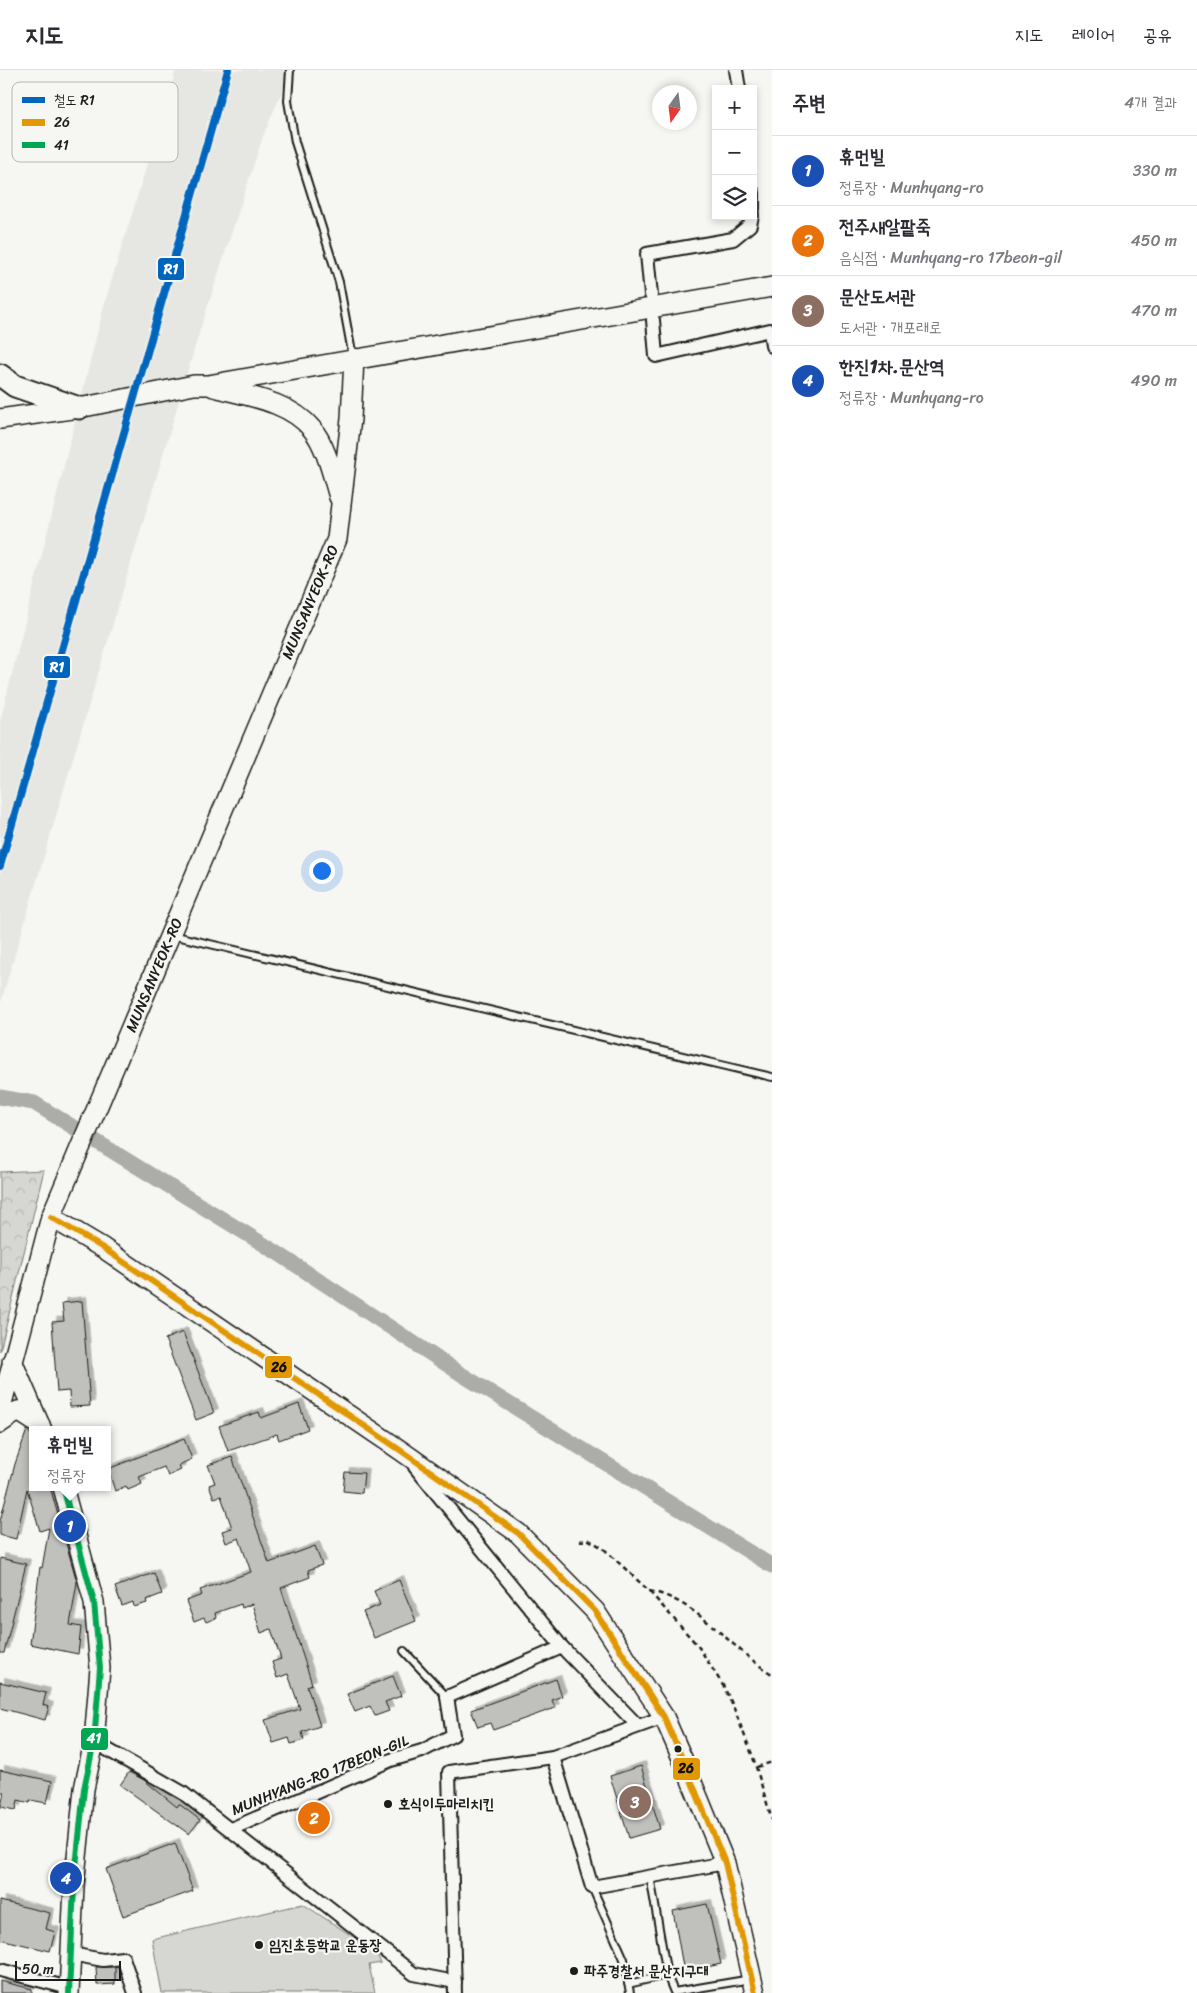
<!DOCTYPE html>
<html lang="ko">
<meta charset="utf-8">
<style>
:root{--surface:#fff;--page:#f7f7f7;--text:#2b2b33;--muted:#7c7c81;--line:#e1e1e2;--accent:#1c1c1c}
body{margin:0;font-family:Sriracha,"Poor Story",sans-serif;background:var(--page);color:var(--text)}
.controls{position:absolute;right:15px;top:15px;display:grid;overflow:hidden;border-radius:0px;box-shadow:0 2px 8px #0003}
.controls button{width:45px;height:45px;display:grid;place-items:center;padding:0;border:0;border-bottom:1px solid var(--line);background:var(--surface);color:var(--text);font:25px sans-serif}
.compass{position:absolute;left:652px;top:15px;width:45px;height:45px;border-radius:50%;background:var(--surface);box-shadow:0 2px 8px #0003;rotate:194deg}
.scale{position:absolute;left:15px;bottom:12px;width:106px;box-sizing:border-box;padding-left:5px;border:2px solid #1c1c1c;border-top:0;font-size:14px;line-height:18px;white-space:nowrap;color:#1c1c1c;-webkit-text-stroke:4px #f6f6f2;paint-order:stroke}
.you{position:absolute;left:321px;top:800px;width:18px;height:18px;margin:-12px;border:4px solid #fff;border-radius:50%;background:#1a73e8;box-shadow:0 0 0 8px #1a73e833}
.badge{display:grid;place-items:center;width:32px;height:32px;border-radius:50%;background:var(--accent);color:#fff;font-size:16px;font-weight:700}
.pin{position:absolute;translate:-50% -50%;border:2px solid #fff;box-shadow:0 1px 5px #0006}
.popup{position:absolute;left:29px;top:1356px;width:82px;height:65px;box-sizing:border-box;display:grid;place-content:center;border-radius:0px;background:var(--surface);filter:drop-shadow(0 1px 4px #0005);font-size:16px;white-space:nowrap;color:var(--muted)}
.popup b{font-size:19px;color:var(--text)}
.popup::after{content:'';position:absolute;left:50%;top:100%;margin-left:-10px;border:10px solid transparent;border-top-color:var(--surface)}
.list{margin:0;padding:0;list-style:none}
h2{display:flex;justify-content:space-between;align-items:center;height:65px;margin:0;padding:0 20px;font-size:21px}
h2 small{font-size:16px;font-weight:400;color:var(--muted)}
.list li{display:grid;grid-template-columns:32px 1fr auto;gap:15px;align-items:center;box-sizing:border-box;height:70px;padding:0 20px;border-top:1px solid var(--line)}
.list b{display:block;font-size:19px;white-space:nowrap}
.list p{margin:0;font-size:16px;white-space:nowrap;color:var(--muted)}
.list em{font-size:16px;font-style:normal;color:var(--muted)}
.icon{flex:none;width:28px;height:28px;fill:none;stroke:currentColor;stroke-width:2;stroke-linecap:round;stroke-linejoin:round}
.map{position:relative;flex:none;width:772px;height:1923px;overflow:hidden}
header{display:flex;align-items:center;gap:30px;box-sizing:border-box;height:70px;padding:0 25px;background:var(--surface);border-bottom:1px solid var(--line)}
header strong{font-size:24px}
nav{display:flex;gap:28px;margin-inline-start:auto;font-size:18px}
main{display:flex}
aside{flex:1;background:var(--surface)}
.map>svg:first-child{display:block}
</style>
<header>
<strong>지도</strong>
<nav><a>지도</a><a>레이어</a><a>공유</a></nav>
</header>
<main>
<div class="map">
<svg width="772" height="1923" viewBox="0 0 772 1923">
<defs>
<pattern id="forest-crowns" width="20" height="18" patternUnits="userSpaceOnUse" patternTransform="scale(1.25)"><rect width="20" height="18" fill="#d6d6d2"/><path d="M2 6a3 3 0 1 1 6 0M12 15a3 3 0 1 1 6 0" fill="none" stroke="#b7b7b4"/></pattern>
<filter id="shadow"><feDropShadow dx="4.5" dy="-4.5" stdDeviation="0" flood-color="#0004"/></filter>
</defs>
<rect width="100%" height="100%" fill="#f6f6f2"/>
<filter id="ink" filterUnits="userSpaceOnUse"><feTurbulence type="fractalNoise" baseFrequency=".02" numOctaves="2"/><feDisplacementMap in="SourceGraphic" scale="10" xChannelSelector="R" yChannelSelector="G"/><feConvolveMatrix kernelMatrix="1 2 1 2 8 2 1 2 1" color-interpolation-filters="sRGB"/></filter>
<g filter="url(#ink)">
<polygon fill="#e6e6e2" points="176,0 291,0 263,66 200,260 0,935 0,652 105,232"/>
<polygon fill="url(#forest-crowns)" stroke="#797977" points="44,1100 0,1281 0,1102"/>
<polygon fill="#d6d6d2" stroke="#797977" points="303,1834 375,1881 381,1893 369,1895 375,1923 162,1923 152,1869"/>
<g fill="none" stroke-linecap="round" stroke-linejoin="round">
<polyline stroke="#acaca9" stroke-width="15" points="0,1027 34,1033 276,1182 461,1304 772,1496"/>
</g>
<g fill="#c0c0bd" stroke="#1c1c1c" filter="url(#shadow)">
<polygon points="82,1231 90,1336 70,1337 69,1321 57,1322 52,1252 64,1251 62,1233"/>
<polygon points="183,1262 214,1343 196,1350 165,1269"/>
<polygon points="299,1334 308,1359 279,1370 277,1364 228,1381 219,1356 259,1342 261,1348"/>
<polygon points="27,1360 32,1366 32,1417 50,1417 77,1512 70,1555 81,1557 78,1584 30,1574 40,1497 42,1498 49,1458 40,1461 27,1419 16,1469 0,1465 0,1451 15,1394"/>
<polygon points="184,1369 192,1389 179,1395 181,1400 168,1406 164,1397 139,1407 142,1414 128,1420 126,1416 115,1421 108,1399"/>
<polygon points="232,1387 269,1493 315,1476 322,1495 308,1500 310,1507 281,1518 312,1614 307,1616 320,1656 302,1662 304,1670 291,1674 289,1668 273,1673 265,1650 300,1639 288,1604 277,1608 272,1592 281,1589 271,1559 261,1563 252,1534 242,1538 241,1534 215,1543 216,1548 206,1552 204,1548 194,1552 186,1531 202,1525 200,1520 251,1502 239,1468 226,1473 222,1461 232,1458 221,1426 214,1428 209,1415 215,1413 208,1395"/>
<polygon points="345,1402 364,1403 362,1423 343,1421"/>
<polygon points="0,1488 26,1494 4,1583 0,1583"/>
<polygon points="154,1503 162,1524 146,1530 147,1533 134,1537 133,1532 122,1536 115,1517"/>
<polygon points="399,1510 416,1551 374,1568 363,1542 380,1535 374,1521"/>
<polygon points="393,1606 401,1626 385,1632 389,1641 375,1646 370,1636 355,1642 347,1624"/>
<polygon points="556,1609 562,1626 552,1630 555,1638 493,1660 490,1653 478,1657 471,1640"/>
<polygon points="0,1612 46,1623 43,1635 49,1637 45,1650 0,1638"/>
<polygon points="641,1696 660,1759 629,1768 610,1706"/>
<polygon points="0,1700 52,1711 47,1733 30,1730 30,1733 18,1730 16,1740 1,1737 4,1722 0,1722"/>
<polygon points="129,1702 144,1710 177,1737 179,1734 200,1750 189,1764 120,1715"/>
<polygon points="175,1773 193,1821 123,1846 106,1799"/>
<polygon points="0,1831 50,1843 46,1859 55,1862 50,1881 0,1869"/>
<polygon points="707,1834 721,1894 684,1902 673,1841"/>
<polygon points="96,1897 115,1897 115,1914 97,1915"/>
<polygon points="0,1911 32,1919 32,1923 0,1923"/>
</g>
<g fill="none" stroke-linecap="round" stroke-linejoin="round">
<defs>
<g id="lane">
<polyline points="290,0 288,31 295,72 339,212 353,288"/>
<polyline points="172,865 772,1007"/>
<polyline points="404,1581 447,1627"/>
<polyline points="592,1817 624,1889 630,1923"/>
<polyline points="667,1905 674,1922 751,1909"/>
<polyline points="628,1914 667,1905 650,1806"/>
</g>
<g id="street">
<polyline points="736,0 739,19"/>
<polyline points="753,123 753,139"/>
<polyline points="651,225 647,184 733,169 750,155 752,146"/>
<polyline points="653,250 656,286 770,260 772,276"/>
<polyline points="415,1397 562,1577 638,1656"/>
<polyline points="94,1672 183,1723 414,1904 455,1912"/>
<polyline points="553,1687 592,1817 725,1793"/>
<polyline points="231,1759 391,1690 422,1681 453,1665 447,1627 562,1577"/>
<polyline points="71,1884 103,1890 123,1888 135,1923"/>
<polyline points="0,1900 69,1918"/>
<polyline points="455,1923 449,1702 553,1687 664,1647"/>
</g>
<g id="secondary">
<path d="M 214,317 C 247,326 289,331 312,359 C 326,375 333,407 339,427"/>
<polyline points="0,349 79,338 194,315 208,315 772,217"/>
<polyline points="51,1147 103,1178 400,1380 518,1463 595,1541 664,1647 682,1688 725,1793 755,1923"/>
<polyline points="12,1291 42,1360"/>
<polyline points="0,1341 51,1147 337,469 351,349 354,288"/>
<polyline points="0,1353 18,1341 40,1355"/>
<polyline points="63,1417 94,1532 100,1598 94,1672 84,1719 74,1816 69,1923"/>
</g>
<polyline id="primary" points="0,305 15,316 79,338"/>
</defs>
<use href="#lane" stroke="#1c1c1c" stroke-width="10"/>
<use href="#street" stroke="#1c1c1c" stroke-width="16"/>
<use href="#secondary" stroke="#1c1c1c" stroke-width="22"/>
<use href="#primary" stroke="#1c1c1c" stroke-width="25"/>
<g stroke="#1c1c1c" stroke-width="2.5" stroke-dasharray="5 4" stroke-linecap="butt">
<polyline points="579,1471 589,1470 603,1478 649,1521 698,1576 724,1617 733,1636 753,1687 772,1750"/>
<path d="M 649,1521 C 696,1529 732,1580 772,1604"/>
<polyline points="757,1697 772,1692"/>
</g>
<use href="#lane" stroke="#f6f6f2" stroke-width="6"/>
<use href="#street" stroke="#f6f6f2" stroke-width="12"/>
<use href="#secondary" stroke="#f6f6f2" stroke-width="19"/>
<use href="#primary" stroke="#f6f6f2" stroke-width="21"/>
<defs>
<polyline id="bus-1" points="51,1147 103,1178 400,1380 518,1463 595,1541 664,1647 682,1688 725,1793 755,1923"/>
<polyline id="bus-2" points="63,1417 94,1532 100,1598 94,1672 84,1719 74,1816 69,1923"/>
</defs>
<use href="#bus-1" stroke="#f6f6f2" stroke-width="10"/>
<use href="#bus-2" stroke="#f6f6f2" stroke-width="10"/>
<use href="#bus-1" stroke="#e19803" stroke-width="6"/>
<use href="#bus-2" stroke="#00a651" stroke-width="6"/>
<defs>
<polyline id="rail-1" points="0,796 228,0"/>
</defs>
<use href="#rail-1" stroke="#f6f6f2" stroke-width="11"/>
<use href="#rail-1" stroke="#0065bd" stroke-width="8"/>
</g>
</g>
<g fill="#1c1c1c" stroke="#f6f6f2" stroke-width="2">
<circle cx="678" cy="1679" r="4.5"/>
<circle cx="388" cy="1734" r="5"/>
<circle cx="259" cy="1875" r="5"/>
<circle cx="574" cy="1901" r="5"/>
</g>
<g text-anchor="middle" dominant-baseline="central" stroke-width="4.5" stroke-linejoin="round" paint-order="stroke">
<g font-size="15" fill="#1c1c1c" stroke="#f6f6f2">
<text transform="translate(310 532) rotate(-67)">MUNSANYEOK-RO</text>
<text transform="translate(154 905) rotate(-67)">MUNSANYEOK-RO</text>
<text transform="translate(320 1705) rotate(-22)">MUNHYANG-RO 17BEON-GIL</text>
</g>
<g font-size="15" font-weight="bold" fill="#1c1c1c" stroke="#f6f6f2" text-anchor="start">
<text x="398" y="1734">호식이두마리치킨</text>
<text x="269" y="1875">임진초등학교 운동장</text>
<text x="584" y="1901">파주경찰서 문산지구대</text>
</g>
</g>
<rect x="12" y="12" width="166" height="80" rx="8" fill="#f6f6f2" stroke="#b5b5b2" stroke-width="1"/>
<rect x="22" y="27" width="23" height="6" fill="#0065bd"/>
<rect x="22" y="49" width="23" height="7" fill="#e19803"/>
<rect x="22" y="72" width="23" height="6" fill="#00a651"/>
<g font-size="14" fill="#1c1c1c">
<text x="54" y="35">철도 R1</text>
<text x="54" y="57">26</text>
<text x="54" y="80">41</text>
</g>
<g stroke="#f6f6f2" stroke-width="2">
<rect x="157" y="187" width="28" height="24" rx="5" fill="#0065bd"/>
<rect x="43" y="585" width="28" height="24" rx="5" fill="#0065bd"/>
<rect x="264" y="1285" width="29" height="24" rx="5" fill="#e19803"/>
<rect x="80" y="1657" width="29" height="24" rx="5" fill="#00a651"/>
<rect x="672" y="1687" width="29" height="24" rx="5" fill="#e19803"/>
</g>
<g font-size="14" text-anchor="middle" font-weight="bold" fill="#fff">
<text x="171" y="204">R1</text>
<text x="57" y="602">R1</text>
<text x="94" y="1673">41</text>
</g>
<g font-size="14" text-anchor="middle" font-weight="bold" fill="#111">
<text x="279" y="1302">26</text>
<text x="686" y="1703">26</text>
</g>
</svg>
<div class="controls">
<button>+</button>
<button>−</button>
<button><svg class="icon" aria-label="layers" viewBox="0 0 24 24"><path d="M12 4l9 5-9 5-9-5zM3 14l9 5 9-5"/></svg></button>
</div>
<svg class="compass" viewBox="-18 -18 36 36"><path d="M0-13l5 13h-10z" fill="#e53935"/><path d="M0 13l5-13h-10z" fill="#7c7c81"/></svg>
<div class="scale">50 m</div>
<div class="you"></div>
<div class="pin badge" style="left:70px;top:1456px;background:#1a4fb4">1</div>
<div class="popup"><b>휴먼빌</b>정류장</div>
<div class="pin badge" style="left:314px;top:1748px;background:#e8710a">2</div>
<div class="pin badge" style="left:635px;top:1732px;background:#8d6e63">3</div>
<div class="pin badge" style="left:66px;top:1808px;background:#1a4fb4">4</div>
</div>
<aside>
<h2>주변<small>4개 결과</small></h2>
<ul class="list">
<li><span class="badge" style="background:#1a4fb4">1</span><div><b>휴먼빌</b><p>정류장 · Munhyang-ro</p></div><em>330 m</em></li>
<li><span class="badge" style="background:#e8710a">2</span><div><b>전주새알팥죽</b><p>음식점 · Munhyang-ro 17beon-gil</p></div><em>450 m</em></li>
<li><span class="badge" style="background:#8d6e63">3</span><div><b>문산도서관</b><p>도서관 · 개포래로</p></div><em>470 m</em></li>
<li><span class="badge" style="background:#1a4fb4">4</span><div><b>한진1차.문산역</b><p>정류장 · Munhyang-ro</p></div><em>490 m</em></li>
</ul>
</aside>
</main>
